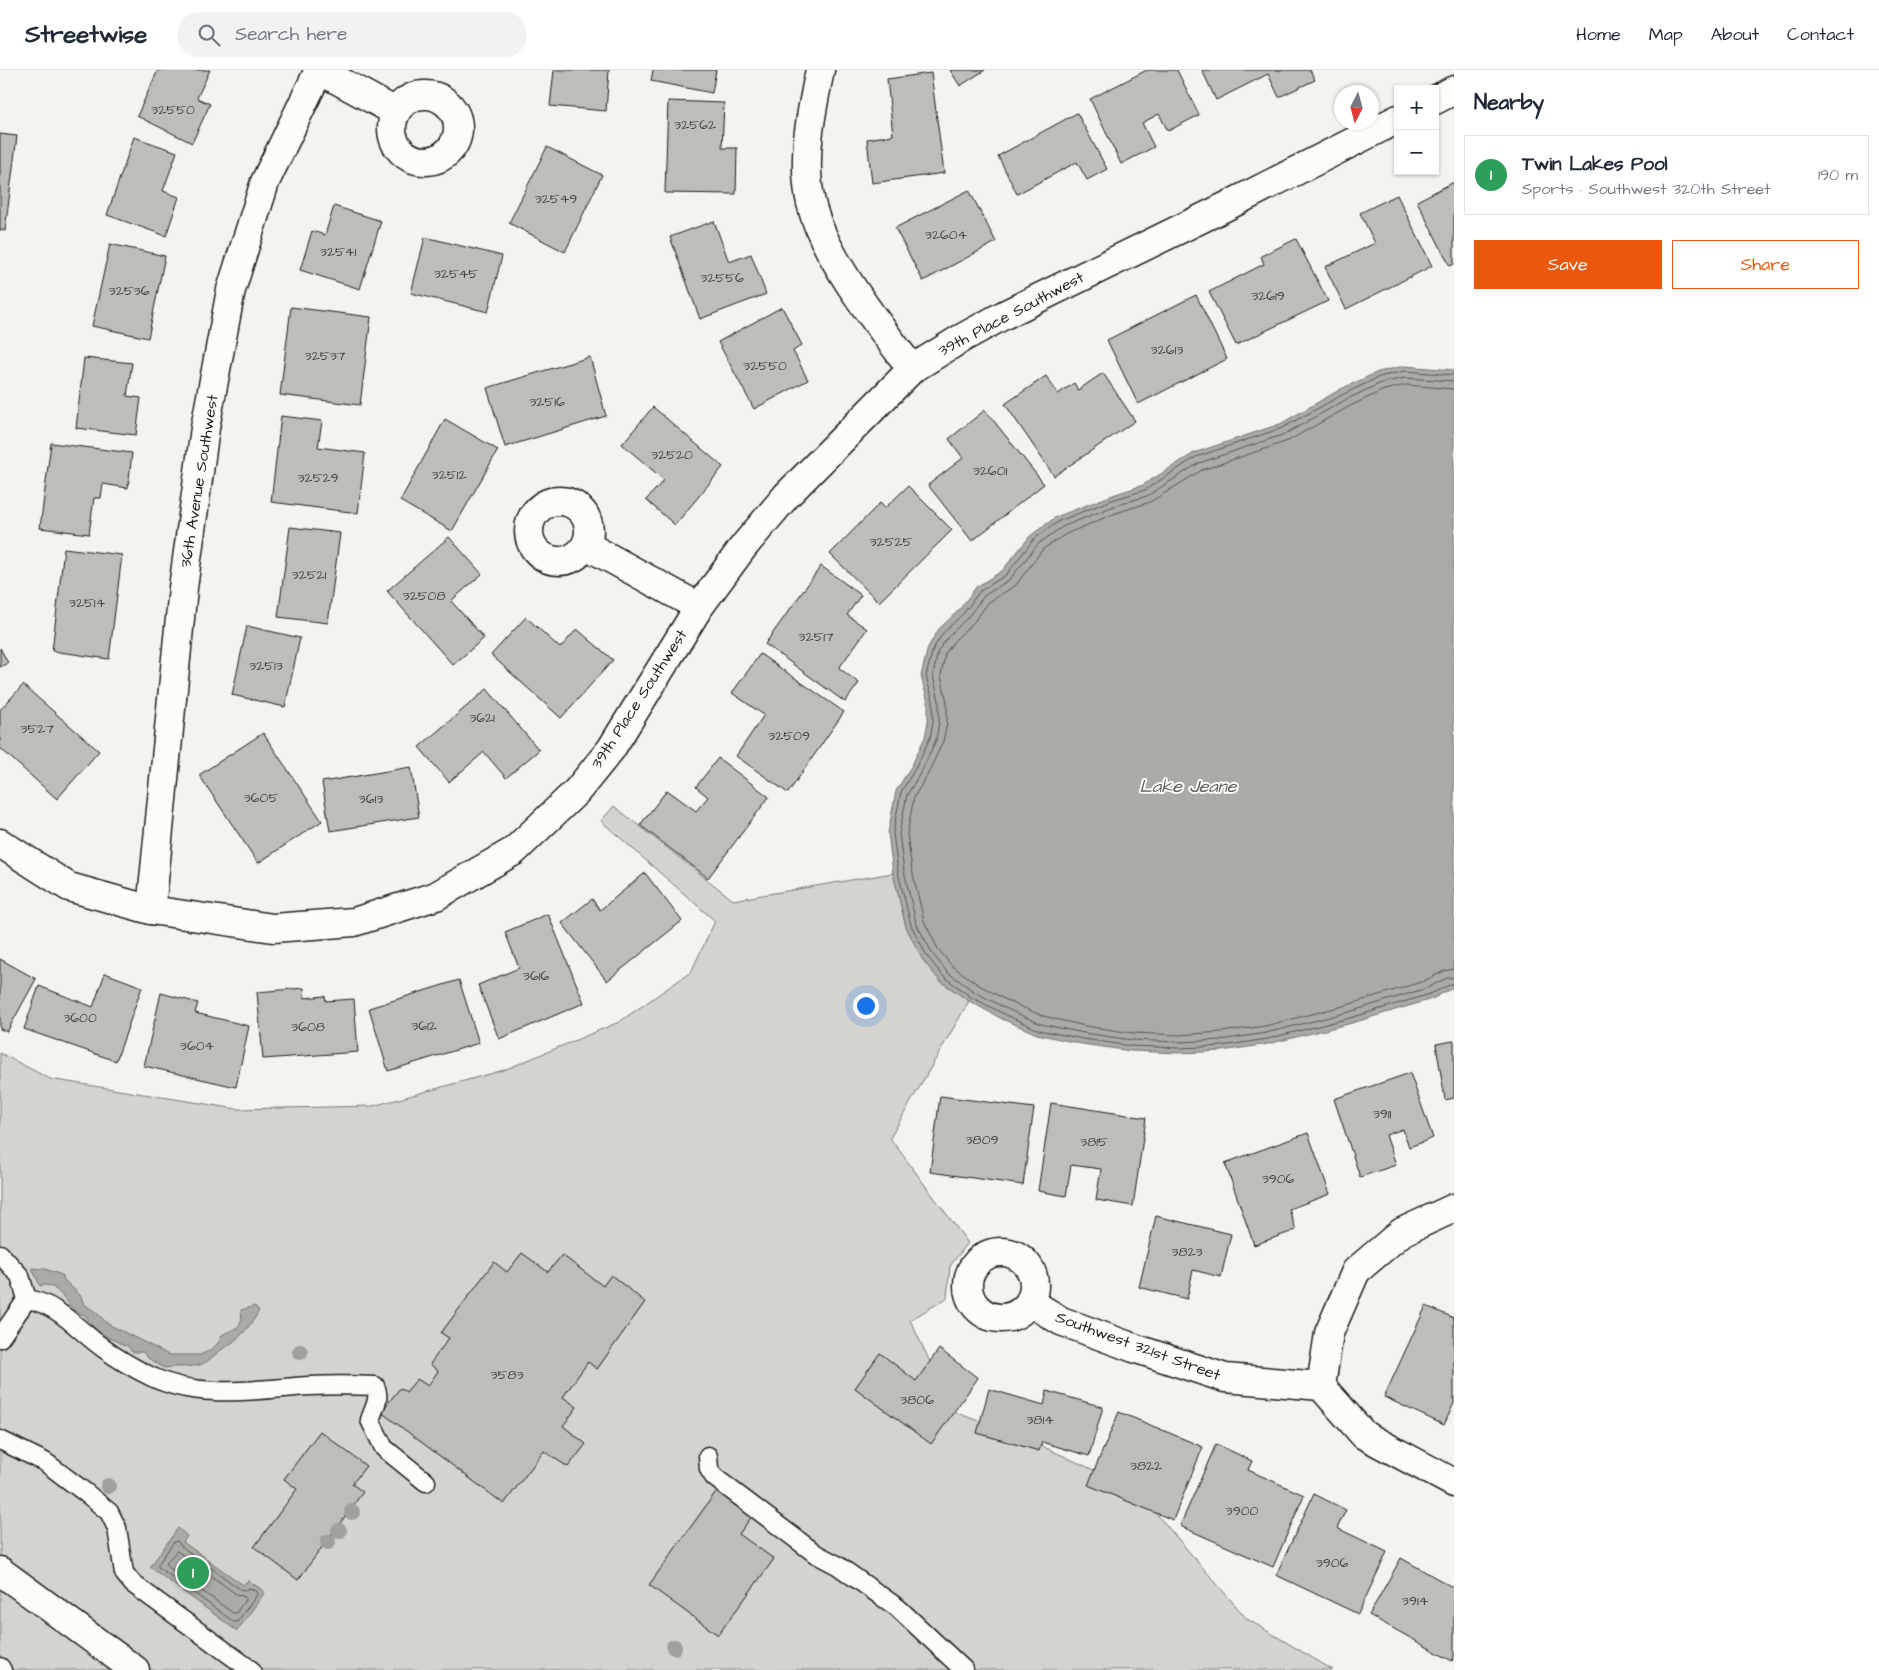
<!DOCTYPE html>
<meta charset="utf-8">
<style>
:root{--surface:#fff;--page:#f2f2f3;--text:#1f2937;--muted:#747a83;--line:#e0e1e3;--accent:#ea580c}
body{margin:0;font-family:"Architects Daughter",sans-serif;background:var(--page);color:var(--text)}
.controls{position:absolute;right:15px;top:15px;display:grid;overflow:hidden;border-radius:0px;box-shadow:0 1px 4px #0004}
.controls button{width:45px;height:45px;display:grid;place-items:center;padding:0;border:0;border-bottom:1px solid var(--line);background:var(--surface);color:var(--text);font:25px sans-serif}
.compass{position:absolute;left:1334px;top:15px;width:45px;height:45px;border-radius:50%;background:var(--surface);box-shadow:0 1px 4px #0004;rotate:186deg}
.you{position:absolute;left:865px;top:935px;width:18px;height:18px;margin:-12px;border:4px solid #fff;border-radius:50%;background:#1a73e8;box-shadow:0 0 0 8px #1a73e833}
.badge{display:grid;place-items:center;width:32px;height:32px;border-radius:50%;background:var(--accent);color:#fff;font-size:16px;font-weight:700}
.pin{position:absolute;translate:-50% -50%;border:2px solid #fff;box-shadow:0 1px 5px #0006}
.list{margin:0;padding:0;list-style:none}
h2{display:flex;justify-content:space-between;align-items:center;height:65px;margin:0;padding:0 20px;font-size:21px}
h2 small{font-size:16px;font-weight:400;color:var(--muted)}
.list li{display:grid;grid-template-columns:32px 1fr auto;gap:15px;align-items:center;box-sizing:border-box;height:80px;margin:0 10px 10px;padding:0 10px;border:1px solid var(--line);border-radius:0px}
.list b{display:block;font-size:19px;white-space:nowrap}
.list p{margin:0;font-size:16px;white-space:nowrap;color:var(--muted)}
.list em{font-size:16px;font-style:normal;color:var(--muted)}
.actions{display:flex;gap:10px;padding:15px 20px}
.actions a{flex:1;padding:11px 0;border:1px solid var(--accent);border-radius:0px;text-align:center;font-size:18px;color:var(--accent)}
.actions .main{background:var(--accent);color:#fff}
.icon{flex:none;width:28px;height:28px;fill:none;stroke:currentColor;stroke-width:2;stroke-linecap:round;stroke-linejoin:round}
.map{position:relative;flex:none;width:1454px;height:1600px;overflow:hidden}
header{display:flex;align-items:center;gap:30px;box-sizing:border-box;height:70px;padding:0 25px;background:var(--surface);border-bottom:1px solid var(--line)}
header strong{font-size:24px}
nav{display:flex;gap:28px;margin-inline-start:auto;font-size:18px}
.search{width:350px;height:45px;background:var(--page);display:flex;align-items:center;gap:12px;box-sizing:border-box;padding:0 18px;border-radius:28px;color:var(--muted);font-size:19px}
main{display:flex}
aside{flex:1;background:var(--surface)}
.map>svg:first-child{display:block}
</style>
<header>
<strong>Streetwise</strong>
<div class="search"><svg class="icon" aria-label="search" viewBox="0 0 24 24"><circle cx="10" cy="10" r="6"/><path d="M15 15l6 6"/></svg>Search here</div>
<nav><a>Home</a><a>Map</a><a>About</a><a>Contact</a></nav>
</header>
<main>
<div class="map">
<svg width="1454" height="1600" viewBox="0 0 1454 1600">
<rect width="100%" height="100%" fill="#f4f3ee"/>
<filter id="ink" filterUnits="userSpaceOnUse"><feTurbulence type="fractalNoise" baseFrequency=".02" numOctaves="2"/><feDisplacementMap in="SourceGraphic" scale="10" xChannelSelector="R" yChannelSelector="G"/><feConvolveMatrix kernelMatrix="1 2 1 2 8 2 1 2 1" color-interpolation-filters="sRGB"/></filter>
<g filter="url(#ink)">
<polygon fill="#d4d3cf" stroke="#787876" points="614,736 733,830 893,803 906,857 939,910 969,931 890,1068 968,1173 950,1196 947,1228 910,1250 954,1342 1020,1366 1135,1419 1247,1549 1333,1600 0,1600 0,983 50,1009 237,1039 373,1036 504,1000 619,952 691,902 715,851 601,751"/>
<g fill="#abaaa6" stroke="#72716f">
<polygon points="1404,296 1454,300 1454,917 1432,929 1352,953 1268,974 1222,981 1180,983 1131,981 1082,974 1037,964 1002,949 969,931 939,910 922,889 906,857 893,803 888,763 896,721 912,695 925,667 928,652 928,632 921,606 928,577 939,559 959,540 976,517 1002,501 1030,466 1056,447 1110,426 1143,415 1194,383 1280,354 1341,319 1378,302"/>
<path d="M 32,1198 L 45,1199 L 62,1205 L 64,1210 L 80,1225 L 84,1234 L 97,1243 L 108,1254 L 169,1285 L 200,1285 L 211,1280 L 219,1272 L 222,1265 L 238,1257 L 242,1249 L 241,1240 L 255,1236 L 259,1241 C 248,1260 239,1269 221,1280 C 214,1285 208,1293 199,1295 C 187,1298 175,1296 164,1298 L 148,1288 L 143,1282 L 132,1282 L 127,1275 L 124,1276 C 116,1270 108,1268 100,1263 C 93,1258 89,1251 85,1245 C 68,1244 60,1209 40,1216 Z"/>
<polygon points="178,1458 187,1466 183,1472 243,1515 248,1510 265,1522 237,1561 150,1497"/>
</g>
<g fill="none" stroke-linecap="round" stroke-linejoin="round">
<g stroke="#555553" stroke-width="1">
<polyline points="1454,305 1405,301 1379,307 1344,324 1282,358 1196,387 1145,420 1112,430 1059,451 1034,469 1006,505 980,521 963,544 943,563 933,579 926,606 933,631 933,652 930,668 916,697 901,722 893,763 898,802 911,855 927,886 943,906 971,927 1004,944 1039,960 1083,969 1132,976 1180,978 1222,976 1267,969 1350,948 1430,924 1454,913"/>
<polyline points="1454,311 1405,308 1381,313 1347,329 1285,364 1199,393 1147,426 1114,436 1062,457 1038,474 1010,509 984,526 967,548 948,567 938,581 933,606 939,631 939,652 936,670 922,700 907,725 899,764 904,801 916,853 932,883 947,902 975,922 1007,939 1041,954 1084,963 1132,970 1179,972 1221,970 1266,963 1349,942 1427,918 1447,908 1454,907"/>
<polyline points="1454,319 1406,315 1384,320 1350,336 1288,371 1202,400 1150,432 1116,443 1066,464 1043,479 1016,515 989,532 973,553 954,571 945,584 941,606 947,632 947,653 943,671 928,704 914,727 907,764 912,800 924,851 938,879 952,896 979,915 1010,932 1043,946 1085,956 1133,963 1179,965 1221,962 1265,956 1347,935 1424,911 1444,901 1454,899"/>
<polygon points="177,1471 181,1476 240,1519 244,1520 250,1518 257,1522 257,1525 237,1552 234,1552 158,1497 158,1494 174,1472"/>
<polygon points="177,1481 236,1524 245,1527 245,1530 236,1543 233,1543 167,1496 167,1492"/>
</g>
</g>
<g fill="#bebdba" stroke="#1c1c1c">
<polygon points="158,0 210,0 197,28 210,34 192,73 137,46"/>
<polygon points="554,0 609,0 606,41 550,36"/>
<polygon points="653,0 716,0 712,23 651,11"/>
<polygon points="950,0 985,0 960,16"/>
<polygon points="1147,0 1177,0 1199,45 1168,61 1159,44 1142,53 1154,77 1121,94 1090,29"/>
<polygon points="1202,0 1310,0 1315,10 1279,27 1268,4 1216,30"/>
<polygon points="931,3 944,103 872,113 867,69 893,65 887,9"/>
<polygon points="668,31 724,33 722,78 737,78 736,124 665,123"/>
<polygon points="1077,43 1107,99 1087,110 1077,92 1017,124 998,86"/>
<polygon points="0,64 17,66 5,161 0,160"/>
<polygon points="134,67 177,82 163,121 179,127 166,166 107,145"/>
<polygon points="547,77 602,105 565,182 509,153"/>
<polygon points="1454,112 1454,194 1450,196 1417,131"/>
<polygon points="969,120 996,172 923,211 895,158"/>
<polygon points="1397,125 1432,196 1346,239 1325,197 1375,173 1360,143"/>
<polygon points="334,136 381,151 360,219 300,200 312,161 325,165"/>
<polygon points="714,151 729,192 751,184 766,224 700,249 670,167"/>
<polygon points="425,167 502,186 488,242 411,223"/>
<polygon points="1296,169 1328,231 1236,275 1209,222 1264,194 1261,186"/>
<polygon points="110,174 165,186 148,268 92,256"/>
<polygon points="1196,225 1227,289 1138,334 1107,270"/>
<polygon points="291,237 371,247 360,335 280,325"/>
<polygon points="782,237 802,275 793,281 808,310 754,339 718,272"/>
<polygon points="590,287 606,346 505,377 487,318"/>
<polygon points="84,288 132,293 127,326 141,328 136,365 76,358"/>
<polygon points="1103,303 1135,351 1054,406 1005,334 1046,306 1058,324 1074,313 1078,320"/>
<polygon points="653,337 723,397 675,455 646,430 664,410 622,374"/>
<polygon points="985,340 1044,414 972,471 928,415 963,388 949,369"/>
<polygon points="281,346 322,351 318,377 365,383 358,443 271,432"/>
<polygon points="445,349 498,380 452,461 400,431"/>
<polygon points="51,373 132,383 128,418 103,414 101,428 94,428 89,464 40,458"/>
<polygon points="908,416 952,460 879,532 830,484 880,433 885,438"/>
<polygon points="290,457 340,463 328,553 278,547"/>
<polygon points="449,467 482,504 451,531 484,568 453,595 387,521"/>
<polygon points="64,478 122,485 109,589 52,581"/>
<polygon points="821,496 861,525 847,545 867,559 839,598 859,613 845,632 765,574"/>
<polygon points="526,547 560,578 577,559 613,590 561,648 491,585"/>
<polygon points="247,556 300,568 285,637 232,625"/>
<polygon points="0,578 8,593 0,597"/>
<polygon points="760,584 844,642 788,723 736,686 764,645 732,623"/>
<polygon points="23,615 99,681 57,729 0,678 0,640"/>
<polygon points="487,619 539,680 506,708 484,682 449,712 419,677"/>
<polygon points="263,663 322,751 258,793 199,705"/>
<polygon points="718,688 769,727 708,808 640,755 667,720 696,741 708,727 696,717"/>
<polygon points="411,697 419,747 330,761 322,712"/>
<polygon points="645,803 682,851 607,911 562,853 592,829 600,840"/>
<polygon points="548,844 584,933 499,969 478,915 519,898 505,862"/>
<polygon points="0,889 36,909 7,962 0,959"/>
<polygon points="105,903 142,917 116,991 24,959 39,916 93,937"/>
<polygon points="459,910 479,973 388,1001 369,938"/>
<polygon points="304,918 305,928 325,926 326,931 354,929 358,982 263,989 257,922"/>
<polygon points="161,923 198,933 195,943 249,956 236,1017 144,996"/>
<polygon points="1454,971 1454,1028 1445,1030 1436,974"/>
<polygon points="1410,1003 1433,1068 1409,1077 1403,1059 1386,1065 1396,1095 1360,1107 1334,1029"/>
<polygon points="940,1026 1034,1038 1023,1115 930,1102"/>
<polygon points="1051,1033 1146,1048 1133,1136 1096,1130 1101,1099 1071,1095 1066,1126 1038,1121"/>
<polygon points="1308,1063 1330,1124 1289,1139 1296,1160 1254,1175 1225,1093"/>
<polygon points="1156,1146 1231,1164 1221,1207 1193,1200 1187,1229 1139,1217"/>
<polygon points="522,1183 548,1202 562,1185 603,1216 611,1205 645,1232 597,1299 588,1292 563,1327 577,1337 563,1356 586,1374 568,1397 544,1381 504,1434 381,1342 400,1318 406,1322 417,1309 428,1316 438,1301 430,1294 449,1268 441,1263 494,1192 507,1202"/>
<polygon points="1426,1236 1454,1248 1454,1333 1444,1355 1384,1327"/>
<polygon points="939,1279 978,1308 931,1374 855,1318 880,1283 916,1311"/>
<polygon points="989,1319 1044,1335 1047,1321 1103,1337 1089,1386 1042,1372 1039,1381 977,1363"/>
<polygon points="1119,1342 1203,1377 1173,1450 1088,1415"/>
<polygon points="320,1361 366,1396 352,1414 363,1422 298,1510 254,1477 297,1419 284,1409"/>
<polygon points="1216,1374 1252,1391 1248,1400 1304,1425 1273,1497 1180,1456"/>
<polygon points="718,1419 753,1445 739,1464 774,1489 718,1565 649,1515"/>
<polygon points="1314,1424 1346,1440 1337,1458 1387,1482 1358,1544 1276,1505"/>
<polygon points="1401,1488 1454,1518 1454,1587 1452,1591 1369,1545"/>
</g>
<g fill="none" stroke-linecap="round" stroke-linejoin="round">
<defs>
<g id="lane">
<polyline points="0,1184 20,1206 27,1229"/>
<path d="M 0,1268 L 27,1229 C 58,1234 78,1260 103,1278 C 118,1289 135,1299 152,1307 C 200,1330 258,1319 310,1316 C 331,1315 353,1315 375,1316 C 381,1328 374,1338 370,1350 L 384,1378 L 426,1412"/>
<polyline points="0,1370 45,1392 86,1423 109,1442 117,1458 124,1503 133,1514 251,1600"/>
<polyline points="708,1386 709,1399 714,1407 816,1484 837,1495 898,1538 964,1600"/>
<polyline points="0,1597 2,1600"/>
</g>
<g id="street">
<polyline points="319,0 396,42"/>
<path d="M 820,0 C 811,43 801,90 811,133 C 824,188 878,254 912,299"/>
<circle cx="425" cy="58" r="33"/>
<polyline points="1435,30 1454,20"/>
<circle cx="559" cy="461" r="30"/>
<polyline points="586,475 699,537"/>
<polyline points="0,773 69,817 151,840 273,858 354,852 436,826 514,781 577,721 611,679 699,537 744,476 787,425 912,299 962,268 1004,245 1227,136 1398,49"/>
<polyline points="151,840 183,518 205,358 231,220 265,112 319,0"/>
<circle cx="1001" cy="1215" r="33"/>
<polyline points="1030,1232 1061,1251 1134,1278 1225,1308 1321,1316 1364,1365 1454,1413"/>
<polyline points="1321,1316 1329,1263 1356,1201 1402,1162 1454,1138"/>
</g>
<polyline id="secondary" points="0,1501 135,1600"/>
</defs>
<use href="#lane" stroke="#1c1c1c" stroke-width="21"/>
<use href="#street" stroke="#1c1c1c" stroke-width="31"/>
<use href="#secondary" stroke="#1c1c1c" stroke-width="31"/>
<use href="#lane" stroke="#fdfcf7" stroke-width="18"/>
<use href="#street" stroke="#fdfcf7" stroke-width="28"/>
<use href="#secondary" stroke="#fdfcf7" stroke-width="28"/>
</g>
<g fill="#a0a09d">
<circle cx="300" cy="1282" r="8"/>
<circle cx="108" cy="1416" r="8"/>
<circle cx="352" cy="1442" r="8"/>
<circle cx="339" cy="1461" r="8"/>
<circle cx="328" cy="1472" r="8"/>
<circle cx="674" cy="1577" r="8"/>
</g>
</g>
<g text-anchor="middle" dominant-baseline="central" stroke-width="4" stroke-linejoin="round" paint-order="stroke">
<g font-size="14" fill="#444">
<text x="173" y="40">32550</text>
<text x="695" y="55">32562</text>
<text x="556" y="129">32549</text>
<text x="946" y="165">32604</text>
<text x="338" y="182">32541</text>
<text x="456" y="204">32545</text>
<text x="722" y="208">32556</text>
<text x="129" y="221">32536</text>
<text x="1268" y="226">32619</text>
<text x="1167" y="280">32613</text>
<text x="325" y="286">32537</text>
<text x="765" y="296">32550</text>
<text x="547" y="332">32516</text>
<text x="672" y="385">32520</text>
<text x="990" y="401">32601</text>
<text x="449" y="405">32512</text>
<text x="318" y="408">32529</text>
<text x="891" y="472">32525</text>
<text x="309" y="505">32521</text>
<text x="424" y="526">32508</text>
<text x="87" y="533">32514</text>
<text x="816" y="567">32517</text>
<text x="266" y="596">32513</text>
<text x="482" y="648">3621</text>
<text x="37" y="659">3527</text>
<text x="789" y="666">32509</text>
<text x="261" y="728">3605</text>
<text x="371" y="729">3613</text>
<text x="536" y="906">3616</text>
<text x="80" y="948">3600</text>
<text x="424" y="956">3612</text>
<text x="308" y="957">3608</text>
<text x="197" y="976">3604</text>
<text x="1382" y="1044">3911</text>
<text x="982" y="1070">3809</text>
<text x="1094" y="1072">3815</text>
<text x="1278" y="1109">3906</text>
<text x="1187" y="1182">3823</text>
<text x="507" y="1305">3583</text>
<text x="917" y="1330">3806</text>
<text x="1040" y="1350">3814</text>
<text x="1146" y="1396">3822</text>
<text x="1242" y="1441">3900</text>
<text x="1332" y="1493">3906</text>
<text x="1415" y="1531">3914</text>
</g>
<g font-size="16" fill="#1c1c1c" stroke="#fdfcf7">
<text transform="translate(1011 244) rotate(-28)">39th Place Southwest</text>
<text transform="translate(199 411) rotate(-81)">36th Avenue Southwest</text>
<text transform="translate(639 629) rotate(-57)">39th Place Southwest</text>
<text transform="translate(1138 1276) rotate(20)">Southwest 321st Street</text>
</g>
<g font-size="18" font-style="italic" fill="#5c5c5a" stroke="#fdfcf7">
<text x="1188" y="716">Lake Jeane</text>
</g>
</g>
</svg>
<div class="controls">
<button>+</button>
<button>−</button>
</div>
<svg class="compass" viewBox="-18 -18 36 36"><path d="M0-13l5 13h-10z" fill="#e53935"/><path d="M0 13l5-13h-10z" fill="#747a83"/></svg>
<div class="you"></div>
<div class="pin badge" style="left:193px;top:1503px;background:#2e9e5b">1</div>
</div>
<aside>
<h2>Nearby<small></small></h2>
<ul class="list">
<li><span class="badge" style="background:#2e9e5b">1</span><div><b>Twin Lakes Pool</b><p>Sports · Southwest 320th Street</p></div><em>190 m</em></li>
</ul>
<div class="actions"><a class="main">Save</a><a>Share</a></div>
</aside>
</main>
